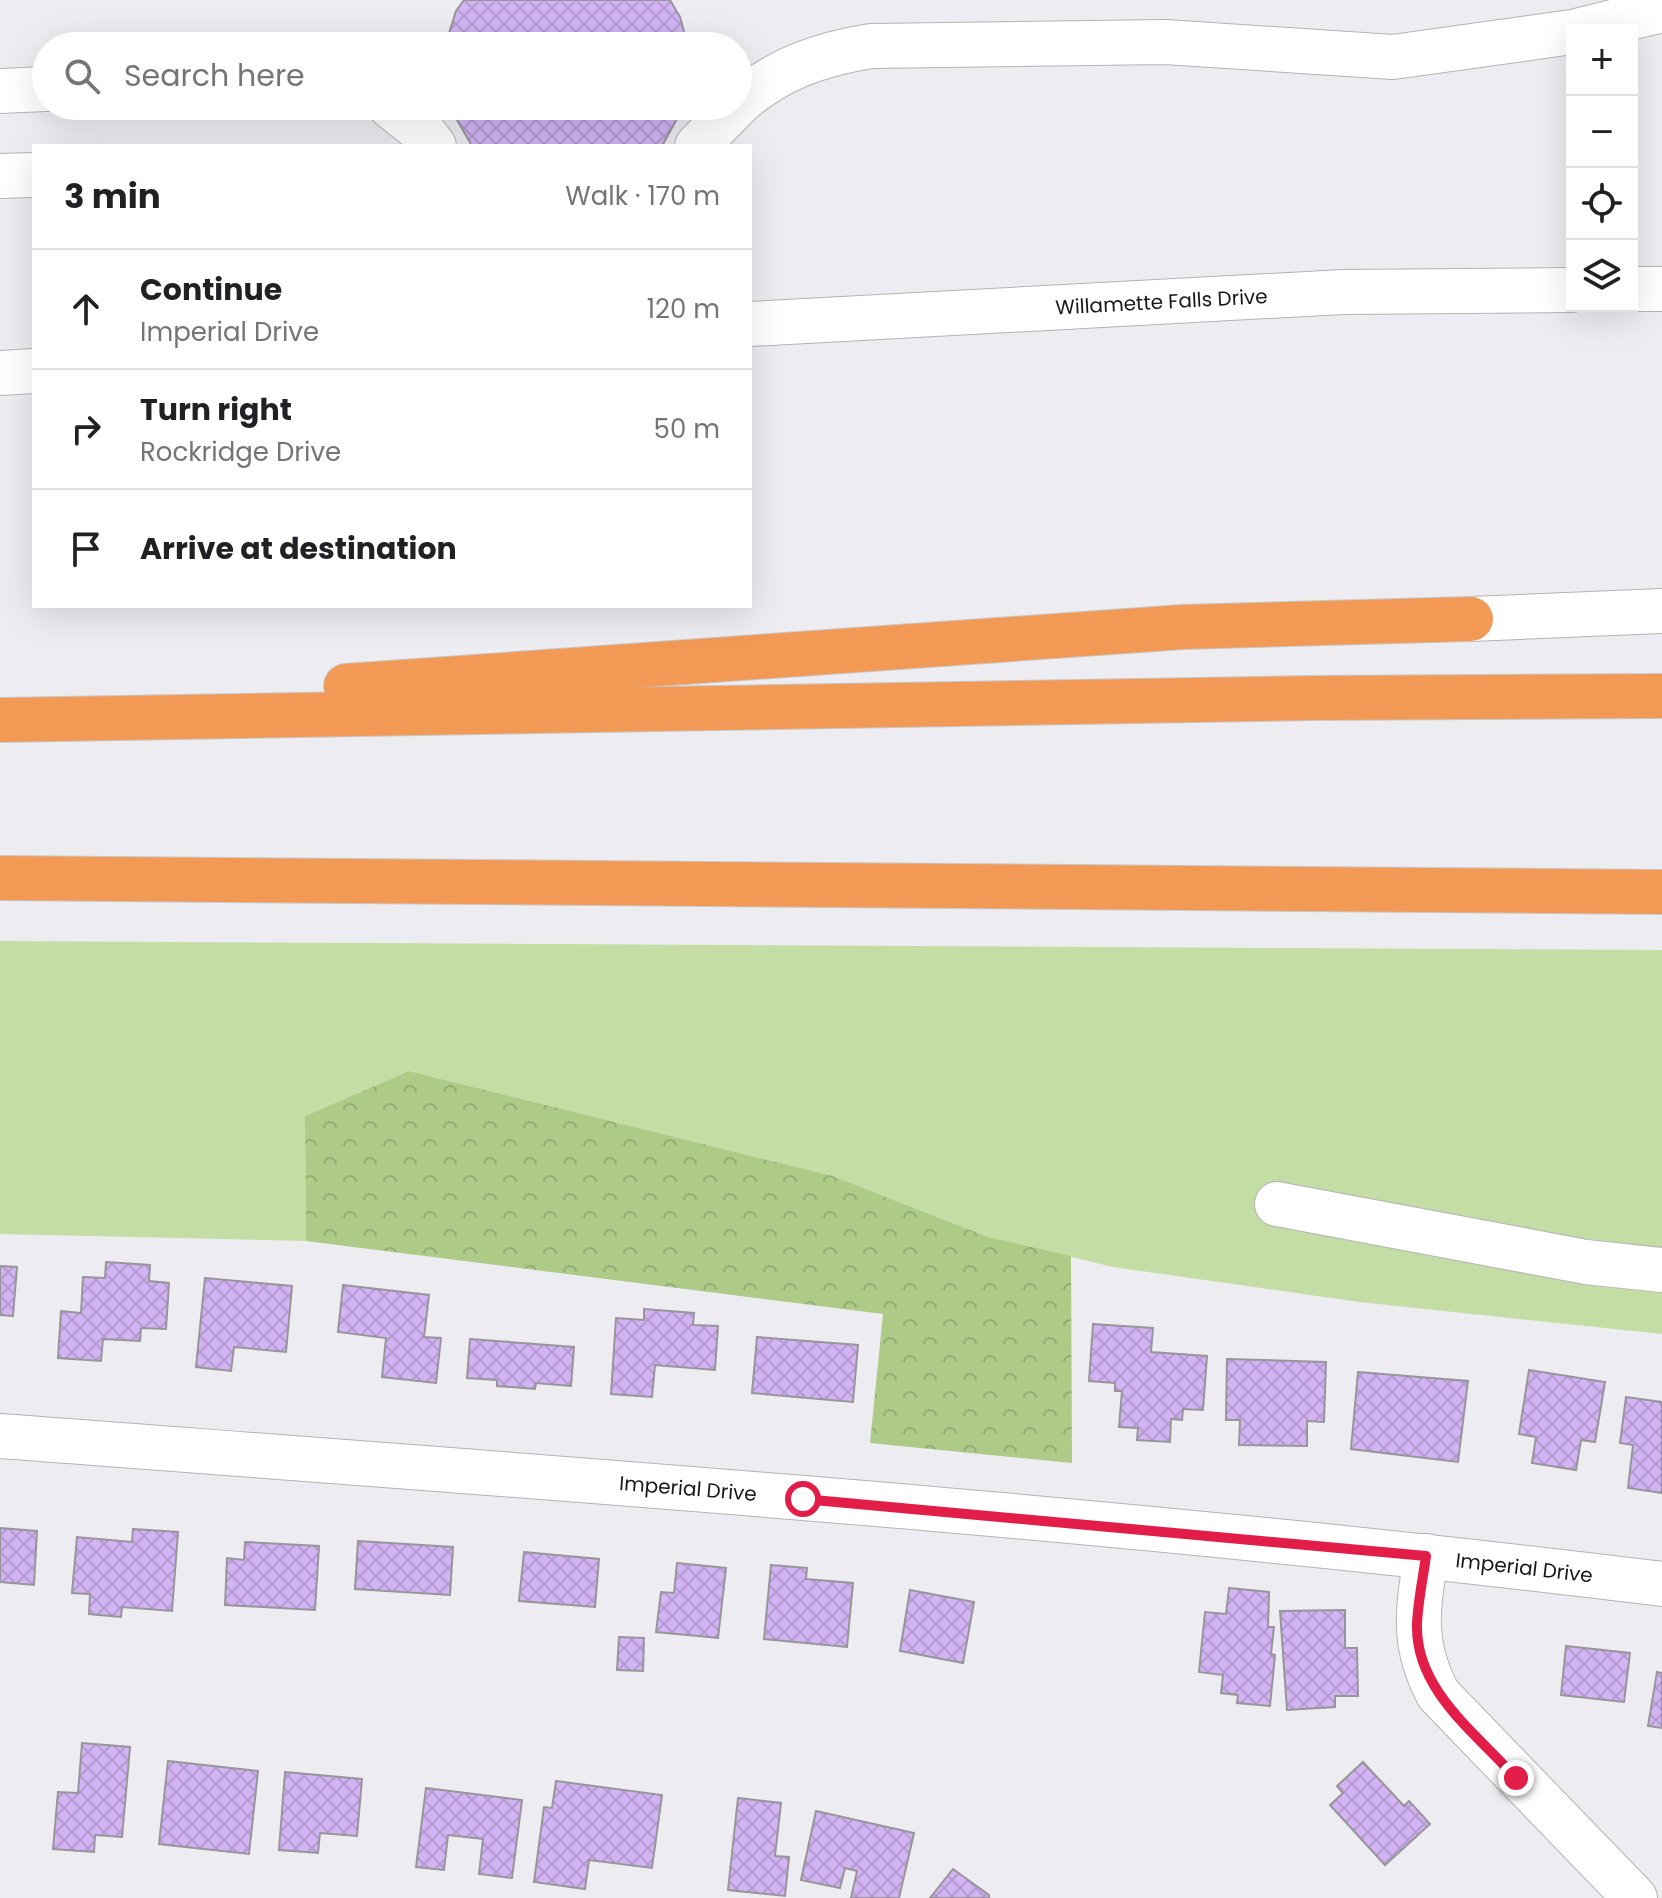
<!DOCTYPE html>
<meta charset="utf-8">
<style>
:root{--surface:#fff;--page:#f2f2f2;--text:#202124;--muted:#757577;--line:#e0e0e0}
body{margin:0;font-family:Poppins,sans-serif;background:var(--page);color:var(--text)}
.controls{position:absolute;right:24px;top:24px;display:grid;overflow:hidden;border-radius:0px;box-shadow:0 8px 32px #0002}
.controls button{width:72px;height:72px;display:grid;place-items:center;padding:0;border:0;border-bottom:2px solid var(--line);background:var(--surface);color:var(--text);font:40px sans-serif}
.stop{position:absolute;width:24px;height:24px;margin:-18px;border:6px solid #e11d48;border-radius:50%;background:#fff}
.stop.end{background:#e11d48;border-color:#fff;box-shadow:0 2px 8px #0008}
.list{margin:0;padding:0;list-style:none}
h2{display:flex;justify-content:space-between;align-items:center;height:104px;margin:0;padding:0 32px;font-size:34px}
h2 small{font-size:26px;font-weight:400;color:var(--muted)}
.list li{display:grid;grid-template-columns:52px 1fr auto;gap:24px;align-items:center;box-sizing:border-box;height:120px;padding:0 32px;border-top:2px solid var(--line)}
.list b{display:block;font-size:30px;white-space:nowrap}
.list p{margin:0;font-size:26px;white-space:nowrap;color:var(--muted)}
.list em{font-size:26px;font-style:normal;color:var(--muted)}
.icon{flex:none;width:44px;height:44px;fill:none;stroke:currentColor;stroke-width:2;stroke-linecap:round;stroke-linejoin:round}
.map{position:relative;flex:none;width:1662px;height:1898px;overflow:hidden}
.search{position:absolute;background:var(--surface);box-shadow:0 8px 32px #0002;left:32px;top:32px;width:720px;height:88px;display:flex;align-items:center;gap:20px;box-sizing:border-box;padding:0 28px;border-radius:44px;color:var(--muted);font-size:30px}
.panel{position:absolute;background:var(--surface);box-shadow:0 8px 32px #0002;left:32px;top:144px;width:720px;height:464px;border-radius:0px}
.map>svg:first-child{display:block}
</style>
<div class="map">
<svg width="1662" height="1898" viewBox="0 0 1662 1898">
<defs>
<pattern id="forest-crowns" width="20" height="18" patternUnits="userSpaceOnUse" patternTransform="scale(2)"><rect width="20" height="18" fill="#adca87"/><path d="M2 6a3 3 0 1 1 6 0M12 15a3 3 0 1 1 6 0" fill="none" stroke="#94ad74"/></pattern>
<pattern id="building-cross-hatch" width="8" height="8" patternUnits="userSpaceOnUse" patternTransform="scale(2)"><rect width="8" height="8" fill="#d2b4f4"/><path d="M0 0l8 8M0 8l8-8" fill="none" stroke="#b49ad1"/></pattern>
</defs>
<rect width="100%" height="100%" fill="#ececf1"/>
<polygon fill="#c4dda4" points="0,941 1662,950 1662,1334 1359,1302 1113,1267 988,1237 833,1176 409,1071 305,1116 306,1241 0,1234"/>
<polygon fill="url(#forest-crowns)" points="409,1071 833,1176 988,1237 1071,1256 1072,1463 870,1443 883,1314 306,1241 305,1116"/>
<g fill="url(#building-cross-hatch)" stroke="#979599" stroke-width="2">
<polygon points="464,0 670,0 680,17 688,46 445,46 456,11"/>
<polygon points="449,106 684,106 662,146 472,146"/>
<polygon points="106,1262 150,1265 149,1281 169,1283 166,1329 141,1328 140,1341 103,1339 101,1361 58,1358 61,1311 81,1313 83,1277 105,1278"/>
<polygon points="0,1266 17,1267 13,1316 0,1315"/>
<polygon points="205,1278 292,1286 286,1352 234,1347 231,1371 196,1367"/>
<polygon points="343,1285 429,1295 424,1337 441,1338 436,1383 382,1377 386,1338 338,1332"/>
<polygon points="644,1309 694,1313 693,1325 718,1326 715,1370 655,1365 652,1397 611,1394 616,1318 644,1320"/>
<polygon points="1093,1324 1153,1328 1151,1352 1207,1356 1203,1410 1183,1409 1182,1420 1171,1419 1170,1442 1137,1440 1138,1428 1119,1427 1122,1391 1115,1391 1115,1383 1089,1381"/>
<polygon points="757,1337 858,1345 853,1402 752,1393"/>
<polygon points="470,1339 574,1347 571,1386 536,1383 535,1389 497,1386 497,1380 467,1378"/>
<polygon points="1227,1359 1326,1362 1324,1422 1307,1421 1307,1446 1239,1445 1240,1420 1226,1420"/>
<polygon points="1529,1370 1605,1382 1595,1442 1581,1440 1576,1470 1532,1463 1536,1437 1519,1434"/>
<polygon points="1358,1372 1468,1381 1458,1462 1351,1449"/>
<polygon points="1626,1397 1662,1402 1662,1493 1628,1488 1633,1445 1620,1443"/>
<polygon points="0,1528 37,1531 34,1585 0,1582"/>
<polygon points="133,1529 178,1532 172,1611 122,1607 121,1617 89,1614 90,1594 72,1593 77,1537 132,1542"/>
<polygon points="358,1541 453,1547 450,1595 355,1589"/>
<polygon points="245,1542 319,1546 315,1610 225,1605 227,1558 244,1560"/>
<polygon points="524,1552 599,1559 595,1607 519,1601"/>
<polygon points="677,1563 726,1568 718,1638 656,1632 661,1592 674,1593"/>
<polygon points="771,1565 807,1568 806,1579 853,1583 847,1647 764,1639"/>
<polygon points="1229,1588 1269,1592 1268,1627 1274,1627 1271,1654 1275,1655 1270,1706 1237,1703 1238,1695 1221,1693 1223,1675 1199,1672 1205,1612 1226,1614"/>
<polygon points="910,1590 974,1602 963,1663 900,1651"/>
<polygon points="1345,1610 1345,1648 1357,1648 1358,1696 1335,1696 1335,1707 1287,1710 1280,1611"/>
<polygon points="619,1637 644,1638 643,1671 617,1670"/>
<polygon points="1566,1646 1630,1653 1624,1702 1561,1695"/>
<polygon points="1657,1672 1662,1673 1662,1728 1648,1726"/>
<polygon points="82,1743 130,1747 122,1837 95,1835 94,1852 53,1849 58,1792 78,1793"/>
<polygon points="168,1761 258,1771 249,1854 159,1844"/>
<polygon points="1363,1762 1404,1806 1409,1801 1430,1824 1385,1865 1330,1805 1343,1793 1337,1786"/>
<polygon points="285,1772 362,1779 357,1836 320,1833 318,1853 279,1850"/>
<polygon points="556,1781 662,1795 652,1868 589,1860 585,1889 534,1882 544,1807 552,1808"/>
<polygon points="426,1788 522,1800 512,1878 479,1874 483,1839 448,1835 444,1870 416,1867"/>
<polygon points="738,1798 781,1803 775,1856 789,1857 785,1896 728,1890"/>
<polygon points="816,1811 914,1833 899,1898 851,1898 857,1871 845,1868 840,1888 801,1880"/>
<polygon points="953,1869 989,1895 989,1898 930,1898"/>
</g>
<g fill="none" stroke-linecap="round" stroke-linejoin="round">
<defs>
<g id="minor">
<polyline points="1580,30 1662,10"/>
<polyline points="0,91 46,89"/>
<path d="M 738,104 C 776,69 821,54 871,46 L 1165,42 L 1393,57 L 1572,32"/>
<polyline points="390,106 424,133 434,146"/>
<polyline points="697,146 736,106"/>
<polyline points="0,176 34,175"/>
<polyline points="1632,289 1662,289"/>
<path id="s1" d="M 750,324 L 1343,292 L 1572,290"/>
<polyline points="0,373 34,371"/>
<polyline points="1471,619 1662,611"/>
<polyline points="1277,1204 1586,1262 1662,1270"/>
<path id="s2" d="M 0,1436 C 554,1478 1110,1516 1662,1584"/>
<path d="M 1426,1556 C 1418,1609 1411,1643 1438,1694 L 1635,1898"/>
</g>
<g id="highway">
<polyline points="346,686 1183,627 1471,619"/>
<polyline points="0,720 1313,698 1662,696"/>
<polyline points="0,878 1662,892"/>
</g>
</defs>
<use href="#minor" stroke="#b3b3b8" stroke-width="46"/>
<use href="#highway" stroke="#c8c8c8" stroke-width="46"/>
<use href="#minor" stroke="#fff" stroke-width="44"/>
<use href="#highway" stroke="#f29955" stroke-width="44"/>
</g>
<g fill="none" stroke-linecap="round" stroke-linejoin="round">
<path stroke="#e11d48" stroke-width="10" d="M 803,1499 L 1426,1556 C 1423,1578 1418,1601 1417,1624 C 1415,1690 1476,1733 1516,1778"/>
</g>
<g text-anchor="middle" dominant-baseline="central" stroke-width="6" stroke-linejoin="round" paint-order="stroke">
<g font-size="20" fill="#18181a" stroke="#fff">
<text stroke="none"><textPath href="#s1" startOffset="412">Willamette Falls Drive</textPath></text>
<text stroke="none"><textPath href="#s2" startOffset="690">Imperial Drive</textPath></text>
<text stroke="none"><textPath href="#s2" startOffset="1530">Imperial Drive</textPath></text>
</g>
</g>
</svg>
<div class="controls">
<button>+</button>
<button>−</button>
<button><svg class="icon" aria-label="locate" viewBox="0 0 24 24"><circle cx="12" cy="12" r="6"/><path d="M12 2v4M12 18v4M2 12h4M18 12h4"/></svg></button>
<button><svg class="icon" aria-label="layers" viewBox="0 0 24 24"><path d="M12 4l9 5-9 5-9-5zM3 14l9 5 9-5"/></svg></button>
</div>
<div class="stop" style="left:803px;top:1499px"></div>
<div class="stop end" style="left:1516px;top:1778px"></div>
<div class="search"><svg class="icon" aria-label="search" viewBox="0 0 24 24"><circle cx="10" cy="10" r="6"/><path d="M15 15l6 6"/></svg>Search here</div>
<section class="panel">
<h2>3 min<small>Walk · 170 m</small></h2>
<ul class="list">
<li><svg class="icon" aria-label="ahead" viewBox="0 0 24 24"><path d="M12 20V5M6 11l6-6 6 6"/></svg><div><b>Continue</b><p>Imperial Drive</p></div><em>120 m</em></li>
<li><svg class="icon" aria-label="right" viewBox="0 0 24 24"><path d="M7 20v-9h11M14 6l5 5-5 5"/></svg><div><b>Turn right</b><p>Rockridge Drive</p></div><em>50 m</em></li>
<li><svg class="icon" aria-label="arrive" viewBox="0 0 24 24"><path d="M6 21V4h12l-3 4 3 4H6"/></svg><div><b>Arrive at destination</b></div></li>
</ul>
</section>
</div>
